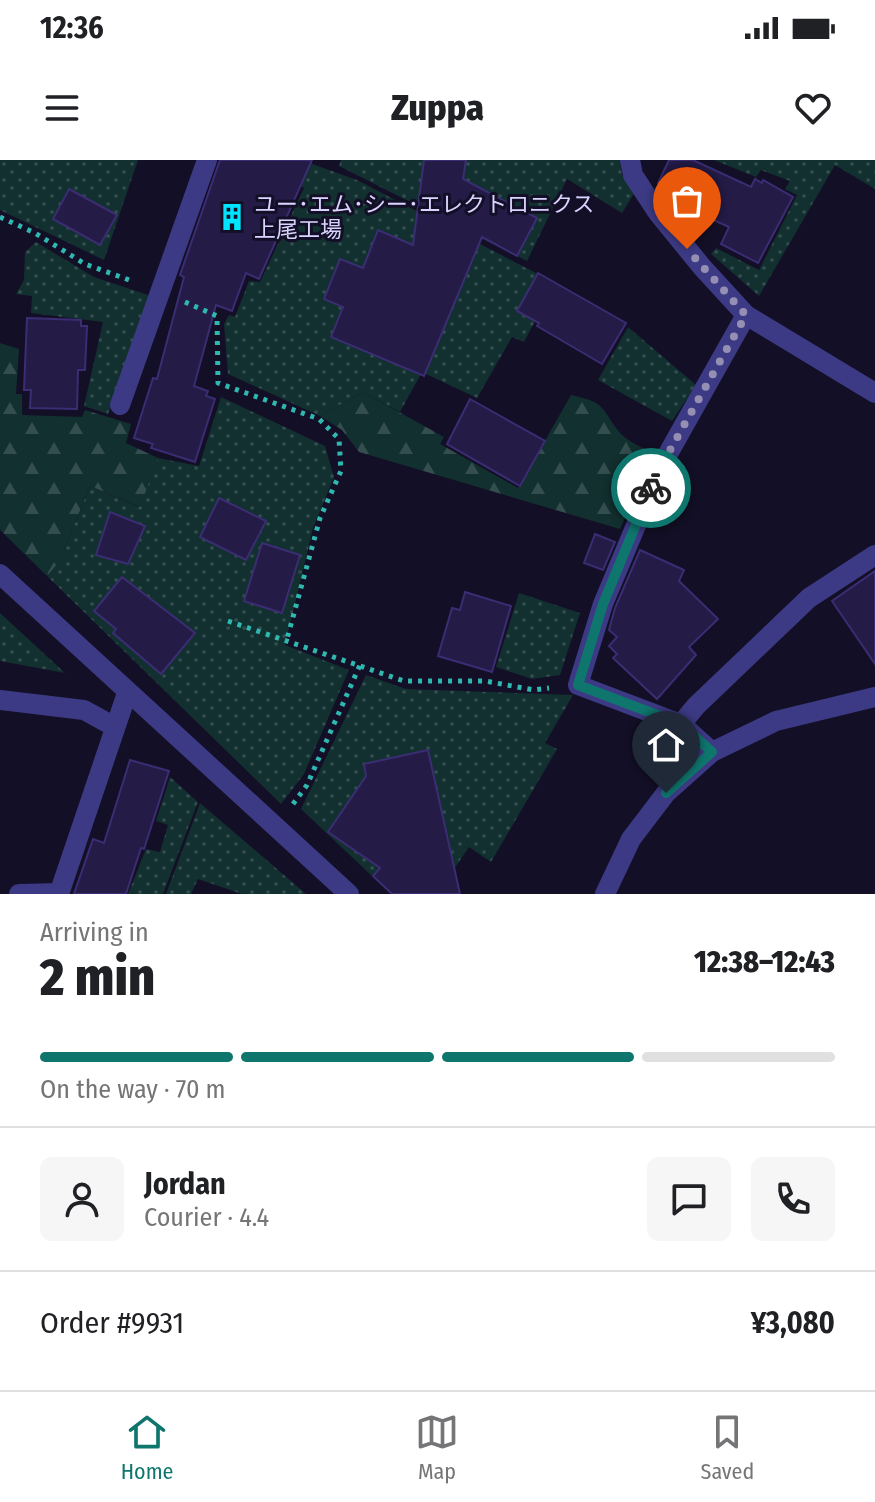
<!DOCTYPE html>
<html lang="en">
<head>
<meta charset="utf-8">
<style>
  :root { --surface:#fff; --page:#f6f6f6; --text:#202124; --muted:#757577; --line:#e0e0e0; --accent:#0f766e }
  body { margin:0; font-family:"Fira Sans Condensed","Noto Sans JP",sans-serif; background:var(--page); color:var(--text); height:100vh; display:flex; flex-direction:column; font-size:30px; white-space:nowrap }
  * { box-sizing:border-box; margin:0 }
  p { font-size:26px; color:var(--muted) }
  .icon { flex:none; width:44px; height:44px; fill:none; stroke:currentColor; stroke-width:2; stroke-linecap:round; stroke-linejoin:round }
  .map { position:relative; height:734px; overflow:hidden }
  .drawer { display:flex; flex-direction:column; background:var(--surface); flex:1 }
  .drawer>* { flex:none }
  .pin { position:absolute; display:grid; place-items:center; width:68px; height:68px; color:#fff; margin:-82px -34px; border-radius:50% 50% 50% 0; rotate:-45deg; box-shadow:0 0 8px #0007 }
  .pin .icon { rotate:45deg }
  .courier { position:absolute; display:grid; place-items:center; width:80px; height:80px; margin:-40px; border:6px solid #0f766e; border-radius:50%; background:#fff; color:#222; box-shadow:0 2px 10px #0007 }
  .summary em { font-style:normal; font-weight:800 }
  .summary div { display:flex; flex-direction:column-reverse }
  .summary { display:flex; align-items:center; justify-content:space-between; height:136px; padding:0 40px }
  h1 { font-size:52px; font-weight:800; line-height:60px }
  .bar { display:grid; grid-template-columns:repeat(4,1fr); gap:12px 8px; align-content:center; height:96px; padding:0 40px }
  .bar i { height:10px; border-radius:6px; background:var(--line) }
  .bar .selected { background:var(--accent) }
  .bar p { grid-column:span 4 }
  .line { display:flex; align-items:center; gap:20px; padding:0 40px; border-top:2px solid var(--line) }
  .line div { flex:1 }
  .round { display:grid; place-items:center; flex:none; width:84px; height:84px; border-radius:12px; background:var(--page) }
  .status { display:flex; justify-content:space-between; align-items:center; height:56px; padding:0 40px; background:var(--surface); direction:ltr }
  .status svg { height:22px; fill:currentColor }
  header { display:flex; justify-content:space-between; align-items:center; height:104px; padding:0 40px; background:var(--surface); font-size:36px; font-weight:800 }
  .menu { display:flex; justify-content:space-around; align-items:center; height:112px; border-top:2px solid var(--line); background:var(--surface); font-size:22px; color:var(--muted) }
  .menu a { display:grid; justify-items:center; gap:4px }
  .menu .selected { color:var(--accent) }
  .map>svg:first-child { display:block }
  .green { fill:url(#green-dots) }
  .forest { fill:url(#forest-firs) }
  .building { fill:#241b47; stroke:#3b2d73; stroke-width:2 }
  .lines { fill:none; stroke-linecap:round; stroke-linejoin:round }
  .path { stroke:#2fb8b0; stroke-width:5; stroke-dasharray:4 6; stroke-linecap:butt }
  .minor { stroke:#3d3a85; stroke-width:20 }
  .done { stroke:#948fb3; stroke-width:8; stroke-dasharray:0 14.4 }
  .route { stroke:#0f766e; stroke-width:10 }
  .labels { text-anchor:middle; stroke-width:6; stroke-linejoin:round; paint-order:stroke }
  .poi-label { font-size:22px; fill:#d9d4ff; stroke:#130f26; text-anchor:start }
</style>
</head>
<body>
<div class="status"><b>12:36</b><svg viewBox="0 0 49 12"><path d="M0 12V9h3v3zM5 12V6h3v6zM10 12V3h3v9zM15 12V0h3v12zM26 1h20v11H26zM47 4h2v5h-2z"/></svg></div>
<header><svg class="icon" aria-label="menu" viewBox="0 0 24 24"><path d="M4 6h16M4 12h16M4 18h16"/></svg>Zuppa<svg class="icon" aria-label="heart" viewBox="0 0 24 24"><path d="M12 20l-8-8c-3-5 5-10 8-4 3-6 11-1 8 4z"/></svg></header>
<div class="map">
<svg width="875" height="734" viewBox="0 0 875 734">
  <defs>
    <pattern id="green-dots" width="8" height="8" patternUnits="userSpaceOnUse" patternTransform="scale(2)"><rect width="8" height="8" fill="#12302f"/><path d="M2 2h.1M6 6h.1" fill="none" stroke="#344d4e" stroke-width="1.8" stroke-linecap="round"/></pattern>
    <pattern id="forest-firs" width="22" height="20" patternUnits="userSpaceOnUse" patternTransform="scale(2)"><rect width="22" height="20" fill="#12302f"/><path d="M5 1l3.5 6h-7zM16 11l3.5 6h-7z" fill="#344d4e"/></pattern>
  </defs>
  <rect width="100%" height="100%" fill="#130f26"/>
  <g class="green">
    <polygon points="0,0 138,0 104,100 0,50"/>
    <polygon points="301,0 357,20 555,123 524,182 512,177 477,238 422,212 400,252 363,232 320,256 228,214 224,164 229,155 235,157 249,121 260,122 304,28 293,21"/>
    <polygon points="341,0 620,0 622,15 635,32 622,53 567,19 527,101 339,6"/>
    <polygon points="714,0 875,0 875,29 835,5 759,136 711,94 716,88 759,110 797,35 785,29 790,21 761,10 756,17"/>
    <polygon points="36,82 94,117 154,137 108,254 84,246 103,162 31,153 32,136 16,134 24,120 25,92"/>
    <polygon points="628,167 696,225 672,261 598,220"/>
    <polygon points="221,237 325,286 334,317 313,368 285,485 349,510 304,614 281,644 47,416 59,402 90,326 139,347 158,298 199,306"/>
    <polygon points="519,433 580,453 560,515 532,519 496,507"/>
    <polygon points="0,453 65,513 0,501"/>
    <polygon points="366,515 406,529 573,535 545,583 557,589 491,702 469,687 437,734 391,734 301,649"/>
    <polygon points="170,617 198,642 163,734 128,734 146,689 160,692 168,665 156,661"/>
    <polygon points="200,643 306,734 242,734 198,719 191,734 166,734"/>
  </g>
  <g class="forest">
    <polygon points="0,183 19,189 16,234 22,234 22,255 82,257 85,250 131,264 126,283 158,298 140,347 90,326 59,402 47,416 0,370"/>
    <path d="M 363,232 L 444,277 L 440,284 L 518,328 L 571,235 C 608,243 600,248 620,273 C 628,282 644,288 654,294 L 620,369 L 359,292 L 342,270 L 320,256 Z"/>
  </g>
  <g class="building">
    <polygon points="220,0 312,0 259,119 246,113 232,151 216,145 194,226 208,231 206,236 215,239 195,302 151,288 153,284 134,278 153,218 157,219 184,117 180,115"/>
    <polygon points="424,0 466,0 463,19 537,58 517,96 482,77 424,216 331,177 343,147 324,139 340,99 363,108 378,70 413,85"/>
    <polygon points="669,0 693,0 751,27 755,19 762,23 763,20 793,37 758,103 721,84 729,67 668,39 672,30 658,23"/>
    <polygon points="69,29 117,55 100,85 53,59"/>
    <polygon points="538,113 626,163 602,204 537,166 539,163 517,151"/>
    <polygon points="27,158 81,160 81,166 87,166 85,210 78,210 77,249 30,248 31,230 24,230"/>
    <polygon points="470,239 545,281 520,326 447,284"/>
    <polygon points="219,338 266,361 246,400 200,377"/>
    <polygon points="110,352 145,366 128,404 96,395"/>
    <polygon points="595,374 615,382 603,410 584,403"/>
    <polygon points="262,383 300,395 282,453 244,441"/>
    <polygon points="640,390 684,410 679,421 718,459 689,487 696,495 657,539 613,498 617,494 609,486 617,477 609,470 615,448"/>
    <polygon points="875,411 875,504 832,441"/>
    <polygon points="122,417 195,473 161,514 113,473 116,469 94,451"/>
    <polygon points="465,432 511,446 492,512 438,496 452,448 460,450"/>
    <polygon points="428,590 460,734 392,734 373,716 380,708 328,672 366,616 364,604"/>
    <polygon points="130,600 169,611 144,689 141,688 126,734 74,734 93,679 104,683"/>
  </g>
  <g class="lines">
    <g class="path">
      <polyline points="0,57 35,73 85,104 132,121"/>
      <polyline points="185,142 217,156 218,223 319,259 339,279 341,311 320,358 287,479"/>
      <polyline points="228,461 404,521 485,521 534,530 549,528"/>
      <polyline points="293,644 307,625 360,505"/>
    </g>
    <g class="minor">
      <polyline points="630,0 633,15 658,53 702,107 746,155 875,233"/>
      <polyline points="120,245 207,0"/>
      <polyline points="0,414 349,734"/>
      <polyline points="0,540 84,550 115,567"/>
      <polyline points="681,564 696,546 809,438 875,395"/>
      <polyline points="712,592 681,564 578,525 603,444 660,308 746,155"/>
      <polyline points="19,734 60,733"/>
      <polyline points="59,734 127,533"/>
      <polyline points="605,734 631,679 666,633 712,592 776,561 875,537"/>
    </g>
  </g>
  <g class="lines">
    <polyline class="done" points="651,328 660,308 746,155 687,89"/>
    <polyline class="route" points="651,328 603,444 578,525 681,564 712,592 666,633"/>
  </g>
  <defs>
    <g id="building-bare" transform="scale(2.16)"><path d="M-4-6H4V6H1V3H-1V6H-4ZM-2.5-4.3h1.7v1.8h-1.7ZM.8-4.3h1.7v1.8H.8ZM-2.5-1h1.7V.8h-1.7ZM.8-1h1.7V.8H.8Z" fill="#00e5ff" stroke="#130f26" stroke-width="2.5" paint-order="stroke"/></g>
  </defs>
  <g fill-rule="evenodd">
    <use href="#building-bare" x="232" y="57"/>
  </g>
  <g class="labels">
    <g class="poi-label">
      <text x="254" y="52">ユー･エム･シー･エレクトロニクス<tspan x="254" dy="25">上尾工場</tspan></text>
    </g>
  </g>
</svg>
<div class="pin" style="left:687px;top:89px;background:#ea580c"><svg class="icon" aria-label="bag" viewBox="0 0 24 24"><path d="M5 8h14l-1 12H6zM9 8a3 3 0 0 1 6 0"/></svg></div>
<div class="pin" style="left:666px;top:633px;background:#1f2937"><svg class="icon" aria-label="home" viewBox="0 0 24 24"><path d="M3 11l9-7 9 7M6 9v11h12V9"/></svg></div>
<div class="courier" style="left:651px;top:328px"><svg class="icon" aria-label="bike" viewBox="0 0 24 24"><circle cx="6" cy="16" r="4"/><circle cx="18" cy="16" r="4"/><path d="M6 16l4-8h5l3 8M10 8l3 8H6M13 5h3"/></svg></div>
</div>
<section class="drawer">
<div class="summary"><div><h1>2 min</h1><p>Arriving in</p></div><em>12:38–12:43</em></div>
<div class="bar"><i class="selected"></i><i class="selected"></i><i class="selected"></i><i></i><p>On the way · 70 m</p></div>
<div class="line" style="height:144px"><a class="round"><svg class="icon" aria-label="person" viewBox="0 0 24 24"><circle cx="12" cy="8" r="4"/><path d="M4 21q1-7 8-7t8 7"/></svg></a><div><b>Jordan</b><p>Courier · 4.4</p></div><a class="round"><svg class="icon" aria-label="chat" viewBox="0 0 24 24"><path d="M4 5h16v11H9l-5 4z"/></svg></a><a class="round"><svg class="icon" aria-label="phone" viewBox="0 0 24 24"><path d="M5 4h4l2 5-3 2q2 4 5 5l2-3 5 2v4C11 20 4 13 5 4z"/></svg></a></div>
<div class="line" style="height:104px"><div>Order #9931</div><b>¥3,080</b></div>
</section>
<nav class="menu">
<a class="selected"><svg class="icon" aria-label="home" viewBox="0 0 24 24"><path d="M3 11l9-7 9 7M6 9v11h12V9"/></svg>Home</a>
<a><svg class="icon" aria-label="map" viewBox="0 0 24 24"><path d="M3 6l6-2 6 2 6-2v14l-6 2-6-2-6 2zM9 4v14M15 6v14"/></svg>Map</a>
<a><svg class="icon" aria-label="saved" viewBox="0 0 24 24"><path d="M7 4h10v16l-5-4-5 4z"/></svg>Saved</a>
</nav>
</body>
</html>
